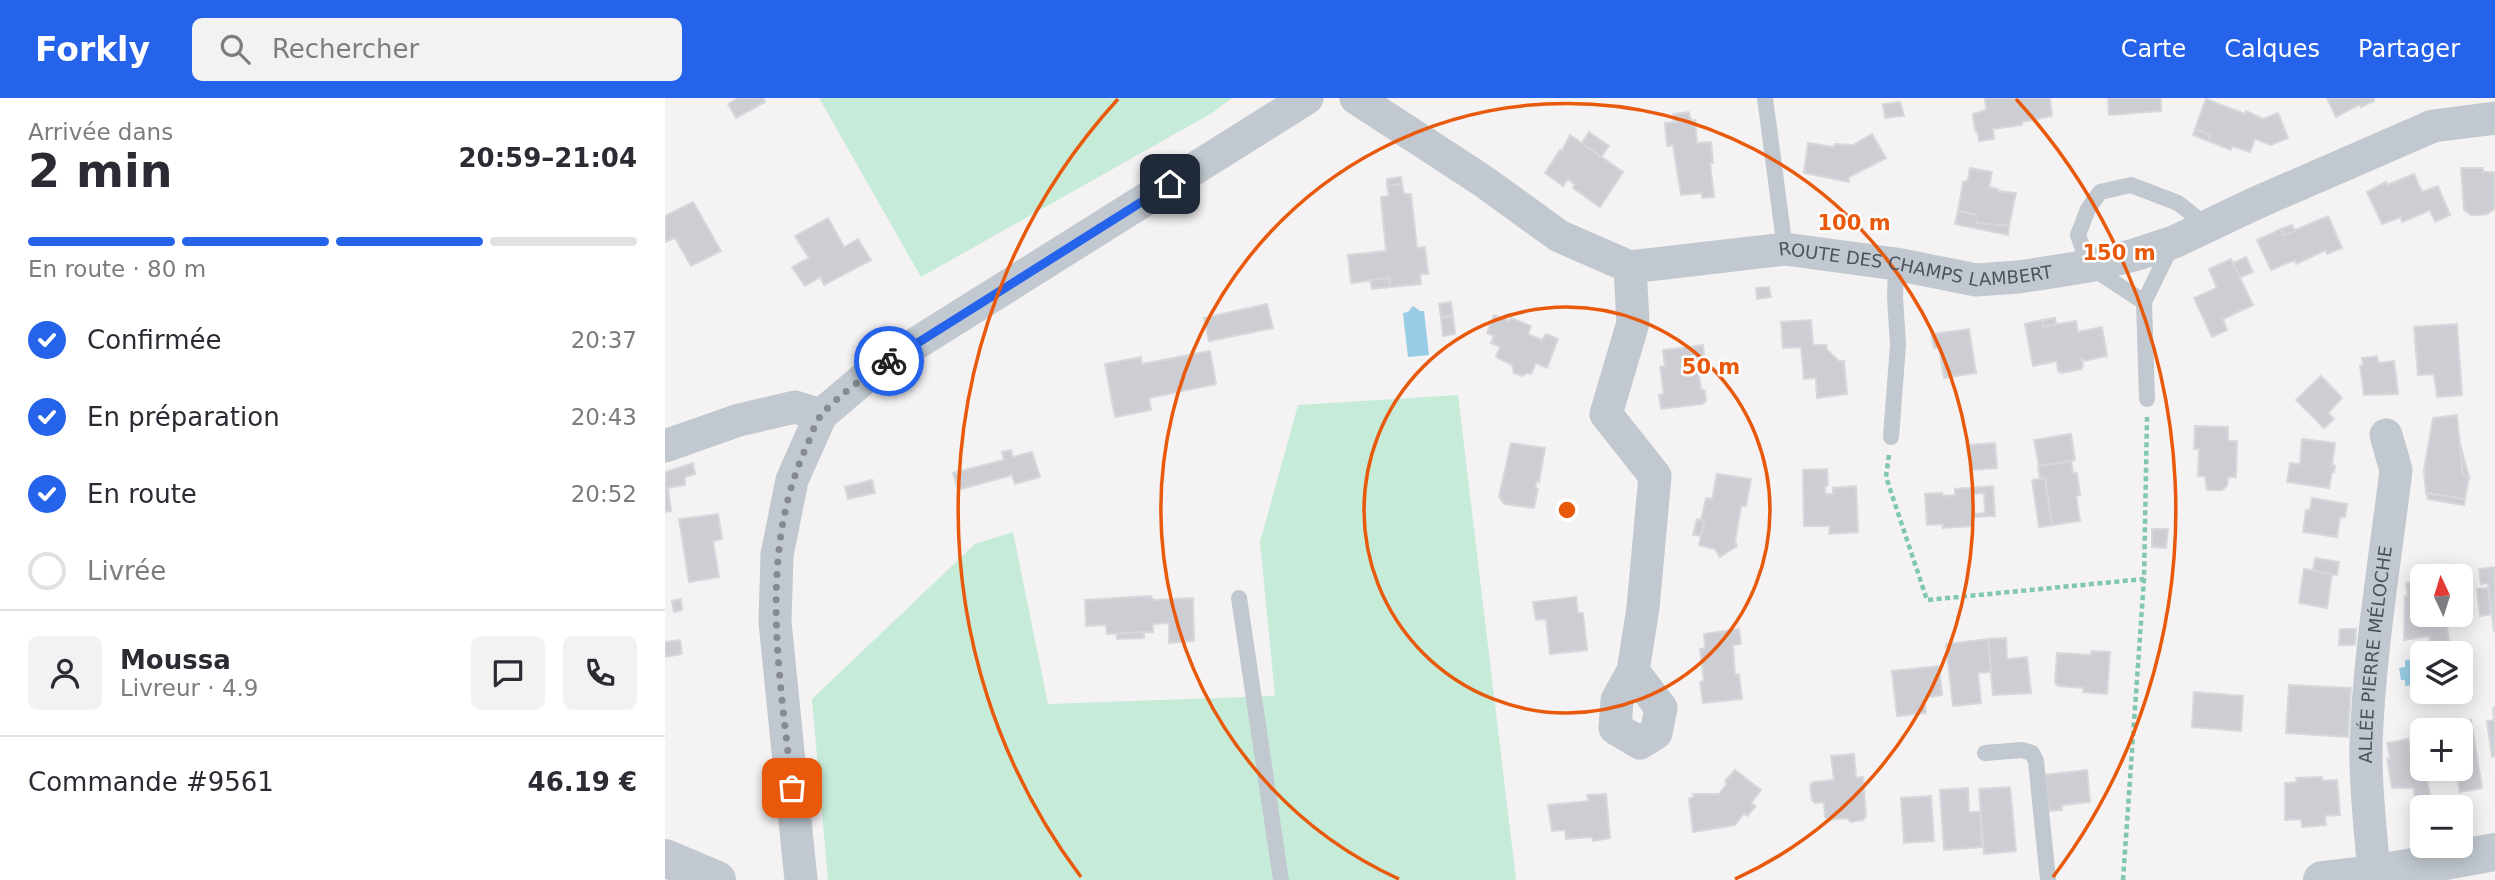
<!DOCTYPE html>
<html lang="fr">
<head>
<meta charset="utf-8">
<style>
  :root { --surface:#fff; --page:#f2f2f3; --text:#2b2b33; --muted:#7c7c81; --line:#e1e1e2; --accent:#2563eb }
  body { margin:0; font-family:"DejaVu Sans",sans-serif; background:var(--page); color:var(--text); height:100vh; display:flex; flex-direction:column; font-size:26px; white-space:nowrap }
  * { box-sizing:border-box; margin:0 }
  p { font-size:23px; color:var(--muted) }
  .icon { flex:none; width:38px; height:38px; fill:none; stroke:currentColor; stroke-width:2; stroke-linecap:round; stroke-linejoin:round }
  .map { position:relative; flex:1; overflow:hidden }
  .panel { display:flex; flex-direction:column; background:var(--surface); width:665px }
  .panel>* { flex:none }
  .needle { width:46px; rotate:356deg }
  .buttons { position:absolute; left:1745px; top:466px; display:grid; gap:14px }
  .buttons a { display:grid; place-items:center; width:63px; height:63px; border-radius:10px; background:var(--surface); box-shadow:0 4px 18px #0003; font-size:35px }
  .pin { position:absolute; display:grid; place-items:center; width:60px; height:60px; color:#fff; margin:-30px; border-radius:14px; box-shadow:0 4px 10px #0006 }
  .courier { position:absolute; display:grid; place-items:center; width:70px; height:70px; margin:-35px; border:5px solid #2563eb; border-radius:50%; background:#fff; color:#222; box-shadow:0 2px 9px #0007 }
  .headline em { font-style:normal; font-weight:600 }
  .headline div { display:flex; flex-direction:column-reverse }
  .headline { display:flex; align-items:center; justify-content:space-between; height:119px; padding:0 28px }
  h1 { font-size:46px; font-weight:600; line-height:52px }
  .bar { display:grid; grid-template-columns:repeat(4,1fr); gap:10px 7px; align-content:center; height:84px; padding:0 28px }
  .bar i { height:9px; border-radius:5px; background:var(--line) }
  .bar .selected { background:var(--accent) }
  .bar p { grid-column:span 4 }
  .line { display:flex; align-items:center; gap:18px; padding:0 28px; border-top:2px solid var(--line) }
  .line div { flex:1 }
  .round { display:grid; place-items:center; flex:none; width:74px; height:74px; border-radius:10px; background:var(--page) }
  ol { padding:0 28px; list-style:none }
  li { display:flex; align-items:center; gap:21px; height:77px }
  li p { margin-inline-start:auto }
  li .icon { padding:7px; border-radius:50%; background:var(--accent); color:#fff; stroke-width:4 }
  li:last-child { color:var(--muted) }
  li i { width:38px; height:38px; border:4px solid var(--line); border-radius:50% }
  header { display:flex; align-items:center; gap:42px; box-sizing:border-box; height:98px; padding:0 35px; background:var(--accent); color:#fff }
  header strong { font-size:33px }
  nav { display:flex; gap:38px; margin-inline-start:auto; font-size:24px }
  .search { width:490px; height:63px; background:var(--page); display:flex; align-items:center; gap:18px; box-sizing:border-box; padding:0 24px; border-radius:10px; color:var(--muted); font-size:26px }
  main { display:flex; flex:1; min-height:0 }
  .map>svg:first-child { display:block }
  .green { fill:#c6ecd9 }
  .water { fill:#97cce5 }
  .building { fill:#ccced4; stroke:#d7d8dc; stroke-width:2; fill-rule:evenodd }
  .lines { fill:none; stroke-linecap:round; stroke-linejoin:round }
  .path { stroke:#80c8ad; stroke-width:4.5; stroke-dasharray:5 3.5; stroke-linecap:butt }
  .service { stroke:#c1c8cf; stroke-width:16 }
  .minor { stroke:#c1c8cf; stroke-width:33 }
  .tertiary { stroke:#c1c8cf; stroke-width:38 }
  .done { stroke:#868b92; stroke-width:7; stroke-dasharray:0 12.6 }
  .route { stroke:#2563eb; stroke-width:9 }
  .ring { fill:none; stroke:#e8590c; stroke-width:3.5 }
  .labels { text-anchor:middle; stroke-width:5; stroke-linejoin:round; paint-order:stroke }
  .street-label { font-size:18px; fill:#4b535e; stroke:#fff }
  .centre { fill:#e8590c; stroke:#fff; stroke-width:3.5 }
  .ring-label { font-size:21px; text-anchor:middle; font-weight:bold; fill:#e8590c; stroke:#fff; stroke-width:5; stroke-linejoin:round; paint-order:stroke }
</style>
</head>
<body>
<header>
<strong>Forkly</strong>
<div class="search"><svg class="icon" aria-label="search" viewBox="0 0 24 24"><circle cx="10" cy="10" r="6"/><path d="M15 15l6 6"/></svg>Rechercher</div>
<nav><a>Carte</a><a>Calques</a><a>Partager</a></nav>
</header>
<main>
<section class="panel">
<div class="headline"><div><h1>2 min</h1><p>Arrivée dans</p></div><em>20:59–21:04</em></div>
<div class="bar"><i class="selected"></i><i class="selected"></i><i class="selected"></i><i></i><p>En route · 80 m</p></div>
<ol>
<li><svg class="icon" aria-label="check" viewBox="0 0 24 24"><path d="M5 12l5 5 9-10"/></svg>Confirmée<p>20:37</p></li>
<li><svg class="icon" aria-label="check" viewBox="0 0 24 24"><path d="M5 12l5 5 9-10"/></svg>En préparation<p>20:43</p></li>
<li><svg class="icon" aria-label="check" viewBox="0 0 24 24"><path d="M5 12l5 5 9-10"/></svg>En route<p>20:52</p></li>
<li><i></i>Livrée</li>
</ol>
<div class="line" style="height:126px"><a class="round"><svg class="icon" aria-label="person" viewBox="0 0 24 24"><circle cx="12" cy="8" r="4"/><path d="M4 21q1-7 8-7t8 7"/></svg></a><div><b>Moussa</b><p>Livreur · 4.9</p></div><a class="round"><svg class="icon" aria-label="chat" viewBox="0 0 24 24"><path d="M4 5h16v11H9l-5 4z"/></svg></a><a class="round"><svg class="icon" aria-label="phone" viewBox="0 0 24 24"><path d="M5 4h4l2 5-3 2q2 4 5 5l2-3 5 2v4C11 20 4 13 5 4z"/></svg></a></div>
<div class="line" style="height:91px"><div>Commande #9561</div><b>46.19 €</b></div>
</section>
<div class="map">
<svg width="1830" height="782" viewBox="0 0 1830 782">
  <rect width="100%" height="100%" fill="#f4f2f2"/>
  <g class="green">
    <polygon points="154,0 567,0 547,15 256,179"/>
    <polygon points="793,297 851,782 163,782 147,601 310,446 348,434 383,606 610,598 595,444 633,307"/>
  </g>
  <g class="water">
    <polygon points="748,208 755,213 759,213 764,257 743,259 738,215 743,214"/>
    <polygon points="1757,561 1757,586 1740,588 1740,582 1736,582 1734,570 1740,569 1740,562"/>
  </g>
  <g class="building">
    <polygon points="73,0 98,0 100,4 71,20 63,6"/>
    <polygon points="1320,0 1385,0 1387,18 1357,24 1357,27 1328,31 1329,41 1314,43 1313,35 1310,32 1308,16 1321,12"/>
    <polygon points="1443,0 1496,0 1496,13 1444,17"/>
    <polygon points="1662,0 1709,0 1709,3 1696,9 1695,6 1671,19"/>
    <polygon points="1541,1 1580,16 1581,13 1598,21 1613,15 1623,40 1606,47 1590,41 1585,54 1567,48 1566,52 1543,43 1545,37 1530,31"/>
    <polygon points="1235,4 1239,18 1220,20 1218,6"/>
    <polygon points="1024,14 1026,22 1009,24 1008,16"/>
    <polygon points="1030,22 1032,45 1046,44 1048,65 1045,65 1049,99 1037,100 1037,95 1016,97 1008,47 1002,48 1000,25"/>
    <polygon points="1530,31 1545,37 1543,43 1528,37"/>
    <polygon points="924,34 944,48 936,59 917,45"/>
    <polygon points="1207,36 1221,60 1184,79 1184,84 1139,75 1143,45 1168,49 1170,46 1188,47"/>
    <polygon points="905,37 958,74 935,109 908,90 910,87 903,81 898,88 880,75 895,52 897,53"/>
    <polygon points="1305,70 1327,74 1324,89 1333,91 1333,93 1351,95 1344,128 1312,125 1311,117 1293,113 1298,84 1303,82"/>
    <polygon points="1796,70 1818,70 1818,74 1830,74 1830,111 1822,116 1812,117 1806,117 1799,112"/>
    <polygon points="1749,76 1757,94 1773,88 1785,117 1770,124 1765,112 1737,124 1736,119 1717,126 1702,94 1721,84 1722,87"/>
    <polygon points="736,79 737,86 722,88 722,81"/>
    <polygon points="737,86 739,96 746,96 752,150 760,149 763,176 755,176 756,186 725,189 724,180 686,185 683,157 721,153 716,99 724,98 722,88"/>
    <polygon points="28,104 56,153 26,168 10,140 0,144 0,118"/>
    <polygon points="1293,113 1311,117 1312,125 1344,128 1343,137 1290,126"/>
    <polygon points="1663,118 1677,150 1662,156 1661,152 1631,166 1630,162 1606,172 1592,142 1616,131 1619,137"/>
    <polygon points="163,120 179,149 193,141 206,162 159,187 155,179 140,188 127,169 144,160 130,138"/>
    <polygon points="1627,127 1630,133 1619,137 1616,131"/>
    <polygon points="1581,159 1588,174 1574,180 1568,165"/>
    <polygon points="1566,161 1588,207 1558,221 1562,232 1547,239 1529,200 1552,190 1544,171"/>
    <polygon points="724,180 725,189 707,191 705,182"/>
    <polygon points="1104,189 1106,199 1092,201 1091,190"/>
    <polygon points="786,204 788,218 776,219 774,206"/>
    <polygon points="602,206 608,230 544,243 539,220"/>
    <polygon points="829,217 844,223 846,220 866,228 863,236 877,242 881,236 893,241 882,270 871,265 866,276 862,275 857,278 849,275 847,267 831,259 835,249 826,245 829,238 822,235"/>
    <polygon points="788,218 790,236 778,238 776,219"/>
    <polygon points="1390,220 1391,226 1378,229 1377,222"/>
    <polygon points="1146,222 1148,247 1161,247 1162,252 1174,263 1179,263 1182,296 1152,300 1151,280 1139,281 1136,249 1118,250 1116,224"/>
    <polygon points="1377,222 1378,229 1411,223 1413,234 1437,229 1442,258 1418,263 1416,259 1418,268 1416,271 1397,275 1393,273 1392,263 1368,268 1360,226"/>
    <polygon points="1792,226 1797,297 1772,299 1769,276 1753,277 1749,229"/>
    <polygon points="1304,231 1311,275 1279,280 1274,250 1269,250 1266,236"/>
    <polygon points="1038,247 1041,275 1034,277 1036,291 1040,293 1041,303 1037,306 996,311 994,297 999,296 995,269 1000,268 998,252"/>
    <polygon points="545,253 551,286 484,300 486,312 450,319 440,266 476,259 477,266"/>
    <polygon points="1712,258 1713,265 1729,263 1733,296 1699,297 1695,267 1698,267 1697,260"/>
    <polygon points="1656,278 1677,300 1663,315 1669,321 1659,330 1631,302"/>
    <polygon points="1792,317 1798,378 1804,379 1800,401 1761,395 1759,372 1768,320"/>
    <polygon points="1530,328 1563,329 1563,343 1572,343 1571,379 1563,379 1562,388 1557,392 1542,392 1540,378 1533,378 1534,351 1529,351"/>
    <polygon points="1406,336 1410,362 1374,368 1369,342"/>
    <polygon points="1637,341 1670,345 1667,367 1670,368 1669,374 1667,374 1664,390 1622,384 1625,365 1635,366"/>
    <polygon points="846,345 880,350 874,384 872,383 870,390 873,391 869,410 839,406 834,398"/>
    <polygon points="1330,345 1332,370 1305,372 1304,347"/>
    <polygon points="1795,346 1804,379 1798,378"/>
    <polygon points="346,352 348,359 367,354 375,379 350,386 347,377 293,392 288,375 339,362 337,354"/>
    <polygon points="1406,363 1408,375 1412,375 1415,397 1411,398 1415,423 1387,427 1380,380 1375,381 1373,368"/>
    <polygon points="28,365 30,376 20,379 20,387 3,390 6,413 0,414 0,374"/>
    <polygon points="1162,371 1163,387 1160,389 1160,396 1168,396 1168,390 1191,388 1193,434 1164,436 1165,428 1139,428 1138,372"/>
    <polygon points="1052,376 1086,381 1081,408 1076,408 1070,444 1072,448 1055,459 1050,451 1034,447 1039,423 1036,422 1041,400 1047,401"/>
    <polygon points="1380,380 1387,427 1374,429 1367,382"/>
    <polygon points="207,382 210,395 183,401 180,389"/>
    <path d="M 1328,388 L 1330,418 L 1308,419 L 1308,428 L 1278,430 L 1278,426 L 1262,427 L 1260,396 L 1277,395 L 1278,398 L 1290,397 L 1290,391 ZM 1319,395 L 1320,415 L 1308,416 L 1307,396 Z"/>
    <polygon points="1761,395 1800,401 1799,407 1763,401"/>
    <polygon points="1647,400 1682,406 1680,419 1675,419 1672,439 1638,434 1641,412 1645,412"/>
    <polygon points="53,416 57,441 48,443 54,479 24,484 14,421"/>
    <polygon points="1032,421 1039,423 1036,438 1028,437"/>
    <polygon points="1487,431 1503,431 1501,450 1487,449"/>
    <polygon points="1650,460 1674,464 1672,477 1648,473"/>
    <polygon points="1830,469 1830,533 1829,533 1823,485 1816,486 1814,471"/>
    <polygon points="1639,471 1667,476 1662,510 1634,505"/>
    <polygon points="1757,482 1757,516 1776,516 1777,521 1781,521 1784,543 1765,546 1764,538 1739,542 1740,498 1743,498 1741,485"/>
    <polygon points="1823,490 1827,516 1815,518 1812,491"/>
    <polygon points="486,498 488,502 528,500 529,543 504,545 504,525 488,526 488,534 442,536 441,527 421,528 420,502"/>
    <polygon points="911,499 913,515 918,515 922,552 885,556 881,521 871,522 868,504"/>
    <polygon points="16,501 17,512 9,514 7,503"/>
    <polygon points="1074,531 1076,546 1068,547 1070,577 1074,576 1077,601 1038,605 1035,584 1039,583 1035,551 1040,550 1039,536"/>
    <polygon points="1675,531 1691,531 1690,547 1674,547"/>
    <polygon points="479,534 479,540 452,541 452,536"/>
    <polygon points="1341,540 1342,561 1362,559 1366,595 1328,597 1323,541"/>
    <polygon points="1323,541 1326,574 1313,575 1316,605 1288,608 1281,546"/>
    <polygon points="15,542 17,556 0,559 0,544"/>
    <polygon points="1426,553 1445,554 1442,596 1418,594 1419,590 1394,588 1390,585 1392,555 1426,557"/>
    <polygon points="1274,568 1277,597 1259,600 1261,615 1232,618 1227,573"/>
    <polygon points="1624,587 1686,590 1683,639 1621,635"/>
    <polygon points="1529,594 1578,598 1576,633 1527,629"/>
    <polygon points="1830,609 1830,658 1827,659 1822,623 1829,622 1828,610"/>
    <polygon points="1806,622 1817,690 1795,694 1791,674 1786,675 1781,670 1796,670 1796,632 1788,632 1787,625"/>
    <polygon points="1743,641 1746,657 1757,655 1757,670 1760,670 1765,698 1750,701 1749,690 1727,690 1722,661 1725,661 1722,645"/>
    <polygon points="1189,656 1191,680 1198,679 1201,718 1198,722 1186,724 1182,720 1164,722 1160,719 1159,704 1150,705 1147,702 1145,688 1148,684 1169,682 1166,658"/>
    <polygon points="1070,672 1096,692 1086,705 1091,708 1082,718 1079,715 1070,727 1028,734 1024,701 1029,699 1028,696 1054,696 1062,686 1060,683"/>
    <polygon points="1422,672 1425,704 1397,707 1397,712 1384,713 1380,677"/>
    <polygon points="1657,679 1657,683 1672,682 1675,717 1660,718 1661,727 1637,729 1636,721 1620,722 1620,685 1632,684 1631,680"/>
    <polygon points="1345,689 1351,753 1319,756 1314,691"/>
    <polygon points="1303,690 1304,714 1315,714 1317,749 1279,752 1275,692"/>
    <polygon points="941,696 945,740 928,743 927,739 901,741 900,732 887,733 883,707 924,703 922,697"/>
    <polygon points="1266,698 1269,743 1239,745 1236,700"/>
  </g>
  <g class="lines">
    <g class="path">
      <polyline points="1224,357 1221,379 1262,502 1479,481"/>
      <polyline points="1458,782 1479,481 1482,319"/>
    </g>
    <g class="service">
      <polyline points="1100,0 1120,151"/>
      <polyline points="1508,145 1479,204 1424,168 1413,137 1423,111 1435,94 1466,87 1513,105 1542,128"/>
      <polyline points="1479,204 1482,301"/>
      <polyline points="1226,339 1233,247 1230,199 1231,166"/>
      <polyline points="574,500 616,782"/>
      <polyline points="1320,655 1357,652 1367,655 1371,663 1383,782"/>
    </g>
    <g class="minor">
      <path id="s1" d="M 691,0 L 818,83 L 894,138 L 965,169 L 1120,151 L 1231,166 L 1311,182 L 1354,179 L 1424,168 L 1469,157 L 1509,144 L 1591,105 L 1768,28 L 1830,20"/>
      <polyline points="965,169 968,225 941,316 990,378 978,510 968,573 952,602 950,630 975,645 991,635 996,610 968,573"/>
      <polyline points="0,348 74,322 130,309 156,317"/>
      <path id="s2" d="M 1709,776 C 1706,734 1700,691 1701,648 C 1704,556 1720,463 1731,372 L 1721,337"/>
      <polyline points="136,782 110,524 112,457 127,382 156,317 209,272 642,0"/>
    </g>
    <g class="tertiary">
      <polyline points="0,760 52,782"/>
      <polyline points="1657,782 1709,776 1830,754"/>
    </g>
  </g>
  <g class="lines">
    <path class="done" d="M 127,690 C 115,578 93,461 139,354 C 145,343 149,325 157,316 C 173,298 204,275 224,263"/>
    <polyline class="route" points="224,263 505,86"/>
  </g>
  <g class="ring">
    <circle cx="902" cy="412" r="203"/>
    <path d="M734 781A406 406 0 1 1 1070 781"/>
    <path d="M416 779A609 609 0 0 1 453 1M1351 1A609 609 0 0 1 1388 779"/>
  </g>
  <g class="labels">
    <g class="street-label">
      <text dy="6" stroke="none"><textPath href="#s1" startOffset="611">ROUTE DES CHAMPS LAMBERT</textPath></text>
      <text dy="6" stroke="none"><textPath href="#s2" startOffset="220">ALLÉE PIERRE MÉLOCHE</textPath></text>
    </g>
  </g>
  <circle cx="902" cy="412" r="10" class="centre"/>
  <g class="ring-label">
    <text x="1189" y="132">100 m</text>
    <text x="1454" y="162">150 m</text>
    <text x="1046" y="276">50 m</text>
  </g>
</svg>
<div class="buttons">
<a><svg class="needle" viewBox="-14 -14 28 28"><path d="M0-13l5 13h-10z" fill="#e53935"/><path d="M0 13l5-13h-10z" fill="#7c7c81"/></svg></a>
<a><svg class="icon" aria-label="layers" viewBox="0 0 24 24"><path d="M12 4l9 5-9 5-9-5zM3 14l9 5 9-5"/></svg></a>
<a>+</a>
<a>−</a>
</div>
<div class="pin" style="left:127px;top:690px;background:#ea580c"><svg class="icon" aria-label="bag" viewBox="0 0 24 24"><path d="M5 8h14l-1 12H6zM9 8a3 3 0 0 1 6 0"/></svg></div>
<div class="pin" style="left:505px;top:86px;background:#1f2937"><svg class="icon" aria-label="home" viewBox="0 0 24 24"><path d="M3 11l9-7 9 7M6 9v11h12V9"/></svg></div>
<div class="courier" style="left:224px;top:263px"><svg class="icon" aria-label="bike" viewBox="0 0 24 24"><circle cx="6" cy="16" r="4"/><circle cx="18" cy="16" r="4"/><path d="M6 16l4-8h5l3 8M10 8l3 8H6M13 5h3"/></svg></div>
</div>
</main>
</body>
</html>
